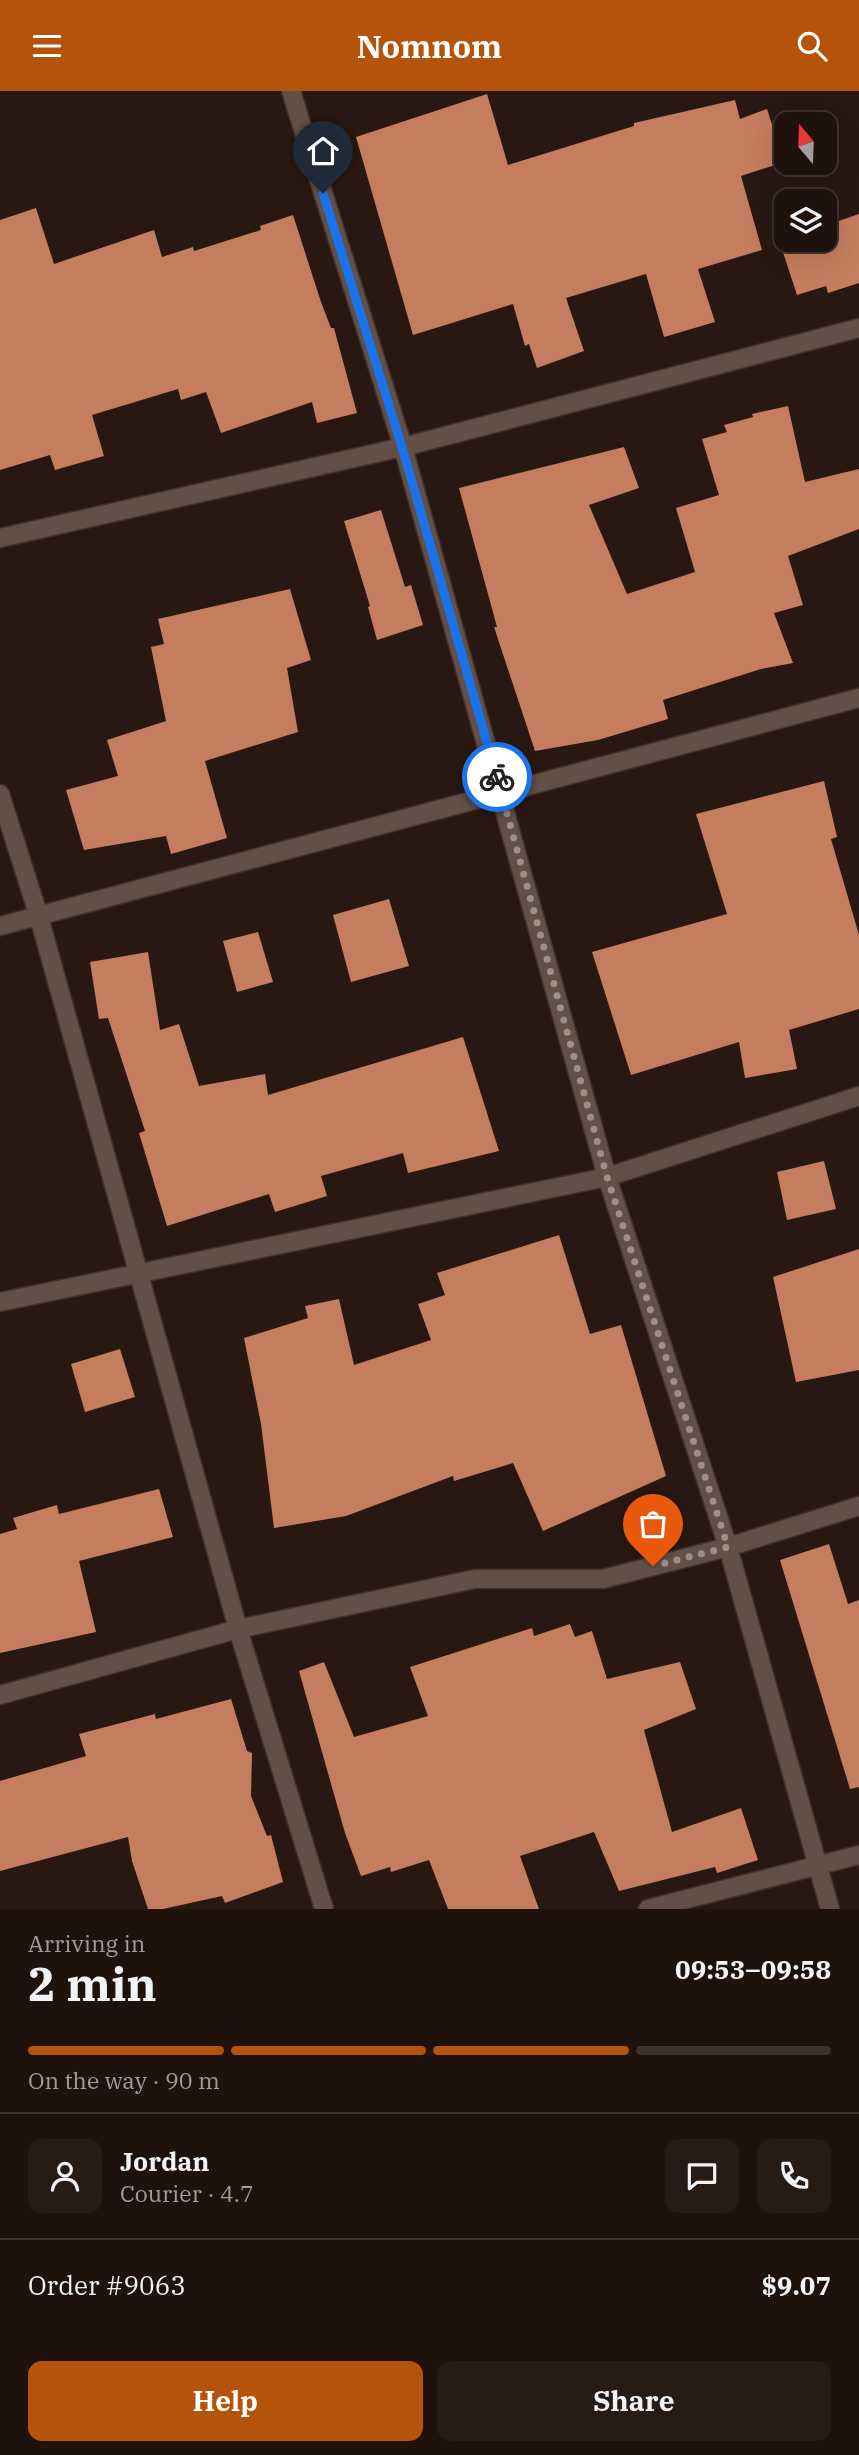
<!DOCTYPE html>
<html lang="en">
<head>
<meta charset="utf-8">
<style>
  :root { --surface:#1f120d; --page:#271b16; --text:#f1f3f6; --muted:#a19e9d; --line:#3c322e; --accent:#b45309 }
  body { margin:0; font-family:"IBM Plex Serif",serif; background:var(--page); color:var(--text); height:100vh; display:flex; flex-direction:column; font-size:26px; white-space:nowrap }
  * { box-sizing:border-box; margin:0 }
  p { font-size:23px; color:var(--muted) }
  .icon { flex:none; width:38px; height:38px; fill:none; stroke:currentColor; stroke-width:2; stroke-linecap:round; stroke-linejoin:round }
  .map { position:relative; height:1818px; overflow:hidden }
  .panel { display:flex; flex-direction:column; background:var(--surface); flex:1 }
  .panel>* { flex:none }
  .needle { width:46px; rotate:341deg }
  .fabs { position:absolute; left:774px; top:21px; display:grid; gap:14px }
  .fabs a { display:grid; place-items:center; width:63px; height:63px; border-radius:14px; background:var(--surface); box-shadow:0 7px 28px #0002,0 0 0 2px var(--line); font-size:35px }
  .pin { position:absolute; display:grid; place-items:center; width:60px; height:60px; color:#fff; margin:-72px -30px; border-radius:50% 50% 50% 0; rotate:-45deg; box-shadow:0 0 7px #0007 }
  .pin .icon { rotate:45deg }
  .courier { position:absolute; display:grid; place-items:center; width:70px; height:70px; margin:-35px; border:5px solid #1a73e8; border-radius:50%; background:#fff; color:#222; box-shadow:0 2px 9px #0007 }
  .headline em { font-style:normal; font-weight:700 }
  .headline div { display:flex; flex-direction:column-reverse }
  .headline { display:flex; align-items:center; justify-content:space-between; height:119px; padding:0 28px }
  h1 { font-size:46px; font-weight:700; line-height:52px }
  .bar { display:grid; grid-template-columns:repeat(4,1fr); gap:10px 7px; align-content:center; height:84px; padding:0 28px }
  .bar i { height:9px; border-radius:5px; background:var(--line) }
  .bar .current { background:var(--accent) }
  .bar p { grid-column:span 4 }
  .line { display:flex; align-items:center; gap:18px; padding:0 28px; border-top:2px solid var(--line) }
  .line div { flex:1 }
  .round { display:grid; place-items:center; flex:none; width:74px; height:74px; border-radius:14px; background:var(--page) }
  .primary-button { display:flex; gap:14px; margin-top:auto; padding:14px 28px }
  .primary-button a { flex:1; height:80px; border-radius:14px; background:var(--accent); color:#fff; font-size:28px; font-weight:700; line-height:80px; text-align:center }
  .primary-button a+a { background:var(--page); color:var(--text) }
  header { display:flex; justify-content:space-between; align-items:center; height:91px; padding:0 28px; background:var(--accent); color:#fff; font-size:32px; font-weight:700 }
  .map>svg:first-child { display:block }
  .building { fill:#c47d5e }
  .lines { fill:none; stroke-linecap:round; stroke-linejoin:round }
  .street-casing { stroke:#3e312d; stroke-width:21 }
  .street { stroke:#634f46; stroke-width:18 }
  .done { stroke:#9d9089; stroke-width:7; stroke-dasharray:0 12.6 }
  .route { stroke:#1a73e8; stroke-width:9 }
</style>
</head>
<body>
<header><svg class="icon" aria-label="menu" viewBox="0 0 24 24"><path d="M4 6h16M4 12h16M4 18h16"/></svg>Nomnom<svg class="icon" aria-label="search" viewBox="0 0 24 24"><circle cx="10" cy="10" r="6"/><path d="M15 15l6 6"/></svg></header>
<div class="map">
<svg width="859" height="1818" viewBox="0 0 859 1818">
  <rect width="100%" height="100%" fill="#291811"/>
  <g class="building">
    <polygon points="487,3 508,74 634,35 634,32 735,9 740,28 767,18 784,71 741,85 762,159 698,178 715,231 664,246 646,183 566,207 584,260 537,277 529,253 525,255 513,213 413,244 356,46"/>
    <polygon points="36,117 54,173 154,139 162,166 193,156 194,160 261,139 260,135 293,124 321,211 331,237 334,237 357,322 317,332 312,311 221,342 206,301 181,309 178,298 92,324 104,365 55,379 50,364 0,379 0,129"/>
    <polygon points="859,123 859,192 828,202 826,195 797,204 779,149 824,149 824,135"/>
    <polygon points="788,315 805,391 859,378 859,438 788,465 803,514 774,522 793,572 761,578 663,609 668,628 598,649 535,660 494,536 497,536 459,397 624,356 639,397 589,414 627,503 695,481 676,417 719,404 702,348 727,341 724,334 753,326 752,323"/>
    <polygon points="381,419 405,496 411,494 423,534 377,549 368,516 370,515 344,430"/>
    <polygon points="290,498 311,569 287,577 298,641 205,670 227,747 171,763 166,745 84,759 66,699 118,685 107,649 166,630 151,556 164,553 158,528"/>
    <polygon points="824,690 837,746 831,748 859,844 859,918 789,939 797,978 745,987 739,951 631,984 592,861 727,823 696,723"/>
    <polygon points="389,808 409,875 351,891 333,824"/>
    <polygon points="258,841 273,891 237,901 223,850"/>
    <polygon points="148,861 160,939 179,933 199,995 265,983 268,1004 463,946 499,1060 408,1082 403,1062 321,1085 327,1105 275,1121 269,1103 167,1135 139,1042 145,1040 108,927 99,928 90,871"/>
    <polygon points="824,1070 836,1118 787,1129 777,1081"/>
    <polygon points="559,1144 590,1243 621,1234 666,1385 543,1440 513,1372 454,1390 453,1385 346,1425 274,1437 261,1333 244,1247 308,1227 305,1215 339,1208 354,1274 431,1249 418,1213 445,1204 437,1182"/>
    <polygon points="859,1158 859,1279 796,1291 773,1186"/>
    <polygon points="120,1258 135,1306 85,1321 71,1273"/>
    <polygon points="159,1398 173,1446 79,1470 96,1541 0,1562 0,1443 17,1438 13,1427 57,1414 59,1423"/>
    <polygon points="829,1453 848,1513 859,1509 859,1696 850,1698 780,1469"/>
    <polygon points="570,1533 575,1546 592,1540 607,1588 680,1571 696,1618 644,1639 672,1741 741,1717 758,1769 717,1782 715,1776 619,1800 594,1741 520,1765 539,1818 448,1818 429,1769 391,1781 390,1776 361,1785 345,1742 299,1580 324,1571 354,1646 428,1625 410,1576 532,1537 534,1545"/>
    <polygon points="231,1608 247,1660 252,1662 251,1705 267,1745 271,1744 283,1791 225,1812 222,1805 163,1818 148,1818 132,1770 128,1746 0,1780 0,1690 86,1665 79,1643 155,1623 156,1628"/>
  </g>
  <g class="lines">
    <g class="street-casing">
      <g id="street">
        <polyline points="291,0 403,356 607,1086 728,1456 830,1818"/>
        <polyline points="0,447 403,356 859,237"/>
        <polyline points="0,703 39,826 238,1538 324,1818"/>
        <polyline points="0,835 859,607"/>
        <polyline points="0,1211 607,1086 859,1005"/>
        <polyline points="0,1604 238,1538 475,1488 603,1488 728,1456 859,1415"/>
        <polyline points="648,1818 859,1764"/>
      </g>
    </g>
    <use href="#street" class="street"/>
  </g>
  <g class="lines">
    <polyline class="done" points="497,686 607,1086 728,1456 653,1475"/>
    <polyline class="route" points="323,102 402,356 497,686"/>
  </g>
</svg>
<div class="fabs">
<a><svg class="needle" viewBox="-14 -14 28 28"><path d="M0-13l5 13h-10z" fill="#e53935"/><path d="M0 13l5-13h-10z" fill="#a19e9d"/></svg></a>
<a><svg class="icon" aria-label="layers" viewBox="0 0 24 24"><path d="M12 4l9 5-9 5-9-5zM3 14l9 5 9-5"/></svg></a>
</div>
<div class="pin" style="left:653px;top:1475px;background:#ea580c"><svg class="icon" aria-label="bag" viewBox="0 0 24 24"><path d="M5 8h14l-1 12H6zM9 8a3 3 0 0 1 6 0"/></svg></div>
<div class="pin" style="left:323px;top:102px;background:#1f2937"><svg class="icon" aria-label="home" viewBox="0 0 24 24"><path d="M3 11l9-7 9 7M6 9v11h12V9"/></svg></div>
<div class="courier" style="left:497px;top:686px"><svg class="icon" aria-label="bike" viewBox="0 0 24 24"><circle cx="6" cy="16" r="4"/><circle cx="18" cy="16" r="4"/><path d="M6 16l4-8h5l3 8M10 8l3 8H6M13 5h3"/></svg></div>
</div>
<section class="panel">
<div class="headline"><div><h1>2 min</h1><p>Arriving in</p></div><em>09:53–09:58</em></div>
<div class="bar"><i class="current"></i><i class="current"></i><i class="current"></i><i></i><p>On the way · 90 m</p></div>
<div class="line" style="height:126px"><a class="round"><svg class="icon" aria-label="person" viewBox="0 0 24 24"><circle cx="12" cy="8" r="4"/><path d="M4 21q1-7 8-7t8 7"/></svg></a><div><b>Jordan</b><p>Courier · 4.7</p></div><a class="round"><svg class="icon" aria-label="chat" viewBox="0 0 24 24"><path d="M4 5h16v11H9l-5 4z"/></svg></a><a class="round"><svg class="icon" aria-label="phone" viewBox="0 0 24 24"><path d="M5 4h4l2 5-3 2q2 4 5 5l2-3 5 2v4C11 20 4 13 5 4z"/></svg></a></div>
<div class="line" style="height:91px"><div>Order #9063</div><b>$9.07</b></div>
<div class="primary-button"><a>Help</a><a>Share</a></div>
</section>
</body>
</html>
